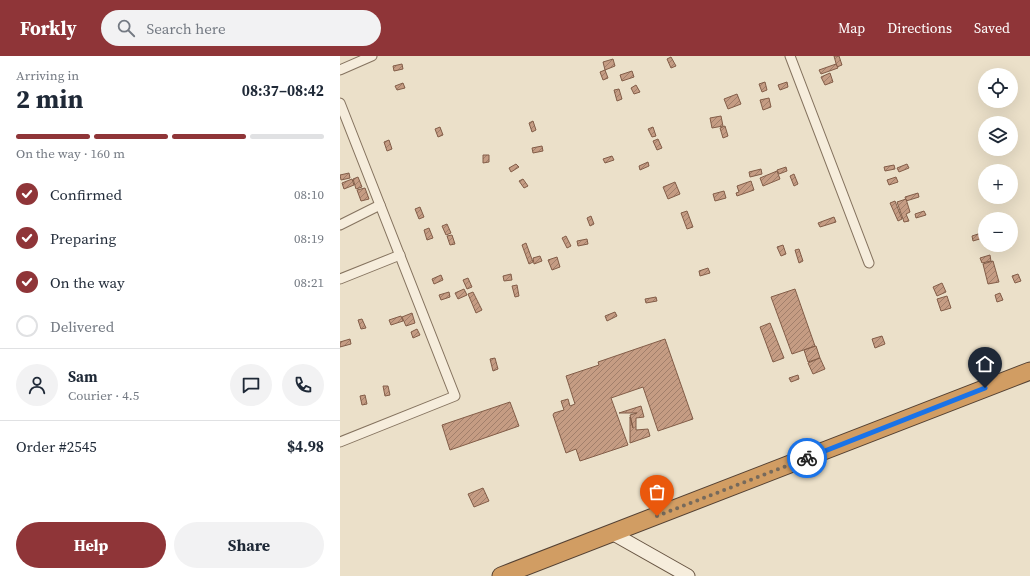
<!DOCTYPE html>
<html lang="en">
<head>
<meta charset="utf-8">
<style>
  :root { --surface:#fff; --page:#f2f2f3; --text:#1f2937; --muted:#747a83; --line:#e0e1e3; --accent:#8f3538 }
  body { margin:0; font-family:"Source Serif 4",serif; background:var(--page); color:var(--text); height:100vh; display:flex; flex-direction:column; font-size:15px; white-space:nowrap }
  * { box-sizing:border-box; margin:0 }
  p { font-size:13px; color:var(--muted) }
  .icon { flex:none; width:22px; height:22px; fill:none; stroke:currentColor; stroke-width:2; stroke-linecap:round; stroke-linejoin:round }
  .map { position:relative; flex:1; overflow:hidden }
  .details { display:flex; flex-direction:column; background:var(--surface); width:340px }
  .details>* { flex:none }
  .tools { position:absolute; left:638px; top:12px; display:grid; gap:8px }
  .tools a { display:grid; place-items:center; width:40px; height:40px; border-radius:50%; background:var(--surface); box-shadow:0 4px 16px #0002; font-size:20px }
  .pin { position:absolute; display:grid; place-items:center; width:34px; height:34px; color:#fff; margin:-41px -17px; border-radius:50% 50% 50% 0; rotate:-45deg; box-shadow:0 0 4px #0007 }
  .pin .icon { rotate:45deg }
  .courier { position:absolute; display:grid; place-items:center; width:40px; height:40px; margin:-20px; border:3px solid #1a73e8; border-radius:50%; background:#fff; color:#222; box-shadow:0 1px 5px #0007 }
  .summary em { font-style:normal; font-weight:700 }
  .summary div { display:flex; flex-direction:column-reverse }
  .summary { display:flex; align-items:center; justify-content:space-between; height:68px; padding:0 16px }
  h1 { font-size:26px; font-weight:700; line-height:30px }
  .bar { display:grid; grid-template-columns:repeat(4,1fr); gap:6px 4px; align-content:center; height:48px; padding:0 16px }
  .bar i { height:5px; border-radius:3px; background:var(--line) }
  .bar .on { background:var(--accent) }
  .bar p { grid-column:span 4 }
  .line { display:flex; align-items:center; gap:10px; padding:0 16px; border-top:1px solid var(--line) }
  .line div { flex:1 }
  .round { display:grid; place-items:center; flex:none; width:42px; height:42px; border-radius:21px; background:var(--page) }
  ol { padding:0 16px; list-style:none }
  li { display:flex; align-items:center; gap:12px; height:44px }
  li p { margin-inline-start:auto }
  li .icon { padding:4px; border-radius:50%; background:var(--accent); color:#fff; stroke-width:4 }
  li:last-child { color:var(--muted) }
  li i { width:22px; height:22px; border:2px solid var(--line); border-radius:50% }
  .button { display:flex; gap:8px; margin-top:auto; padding:8px 16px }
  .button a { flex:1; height:46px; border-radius:24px; background:var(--accent); color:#fff; font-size:16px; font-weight:700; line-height:46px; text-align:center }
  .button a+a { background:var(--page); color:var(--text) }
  header { display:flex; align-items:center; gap:24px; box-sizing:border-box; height:56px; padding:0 20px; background:var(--accent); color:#fff }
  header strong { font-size:19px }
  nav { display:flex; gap:22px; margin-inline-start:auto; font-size:14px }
  .search { width:280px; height:36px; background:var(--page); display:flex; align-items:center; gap:10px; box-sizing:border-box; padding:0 14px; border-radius:22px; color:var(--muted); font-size:15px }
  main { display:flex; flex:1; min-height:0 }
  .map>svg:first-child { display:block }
  .building { fill:url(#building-hatch); stroke:#825d48 }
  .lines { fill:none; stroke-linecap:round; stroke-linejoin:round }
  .street-casing { stroke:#85735f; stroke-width:11 }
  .secondary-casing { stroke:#675442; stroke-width:15 }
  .highway-casing { stroke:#544133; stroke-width:19 }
  .street { stroke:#f6eddc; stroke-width:9 }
  .secondary { stroke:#f6eddc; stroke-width:13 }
  .highway { stroke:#d19d63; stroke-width:17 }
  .done { stroke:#766a5c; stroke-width:4; stroke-dasharray:0 7.2 }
  .route { stroke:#1a73e8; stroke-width:5 }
</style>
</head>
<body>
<header>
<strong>Forkly</strong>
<div class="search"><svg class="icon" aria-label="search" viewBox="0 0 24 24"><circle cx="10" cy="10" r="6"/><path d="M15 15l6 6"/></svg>Search here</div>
<nav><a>Map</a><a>Directions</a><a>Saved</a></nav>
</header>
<main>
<section class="details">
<div class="summary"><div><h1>2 min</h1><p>Arriving in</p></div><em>08:37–08:42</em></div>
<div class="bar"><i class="on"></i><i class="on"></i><i class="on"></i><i></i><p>On the way · 160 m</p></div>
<ol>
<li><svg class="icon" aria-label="check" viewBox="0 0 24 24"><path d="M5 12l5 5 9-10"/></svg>Confirmed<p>08:10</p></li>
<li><svg class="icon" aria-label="check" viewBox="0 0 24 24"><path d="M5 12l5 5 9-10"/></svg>Preparing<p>08:19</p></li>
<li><svg class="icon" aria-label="check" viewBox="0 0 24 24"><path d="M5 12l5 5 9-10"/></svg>On the way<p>08:21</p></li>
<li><i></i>Delivered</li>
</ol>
<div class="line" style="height:72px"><a class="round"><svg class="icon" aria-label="person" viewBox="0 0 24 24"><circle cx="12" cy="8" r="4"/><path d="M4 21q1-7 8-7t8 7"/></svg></a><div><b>Sam</b><p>Courier · 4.5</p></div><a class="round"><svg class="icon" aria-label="chat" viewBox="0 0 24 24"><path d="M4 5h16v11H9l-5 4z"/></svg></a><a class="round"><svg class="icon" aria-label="phone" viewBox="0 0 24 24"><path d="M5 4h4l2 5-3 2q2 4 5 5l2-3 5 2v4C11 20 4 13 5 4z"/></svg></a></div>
<div class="line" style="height:52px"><div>Order #2545</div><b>$4.98</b></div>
<div class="button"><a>Help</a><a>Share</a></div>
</section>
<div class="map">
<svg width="690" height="520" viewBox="0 0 690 520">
  <defs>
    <pattern id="building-hatch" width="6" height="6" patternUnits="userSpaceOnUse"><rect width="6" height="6" fill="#c59c83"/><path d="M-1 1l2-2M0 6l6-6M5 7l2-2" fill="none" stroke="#a17f6b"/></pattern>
  </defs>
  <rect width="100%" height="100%" fill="#ebe0c9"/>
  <g class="building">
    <polygon points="494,0 499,0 502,9 497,11"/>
    <polygon points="331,1 336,10 331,12 327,3"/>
    <polygon points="273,3 275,10 265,14 263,6"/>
    <polygon points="62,8 63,13 54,15 53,10"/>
    <polygon points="496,8 498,12 481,18 479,14"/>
    <polygon points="265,14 268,22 263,24 260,16"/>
    <polygon points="292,15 294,21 282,25 280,19"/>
    <polygon points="490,17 493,26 485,29 481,21"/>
    <polygon points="425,26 427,34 422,36 419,28"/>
    <polygon points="447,26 448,31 440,34 438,29"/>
    <polygon points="63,27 65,32 57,34 55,30"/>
    <polygon points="296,29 300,36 294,38 291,32"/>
    <polygon points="279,33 282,43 277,45 274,34"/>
    <polygon points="397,38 401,48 388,53 384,43"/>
    <polygon points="429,42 431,51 423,54 420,44"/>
    <polygon points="381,60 383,70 372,72 370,62"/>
    <polygon points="193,65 196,74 192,76 189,67"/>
    <polygon points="385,70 388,80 383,82 380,72"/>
    <polygon points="100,71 103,79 98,81 95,73"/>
    <polygon points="313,71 316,80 312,81 308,73"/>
    <polygon points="318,83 322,92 317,94 313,85"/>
    <polygon points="49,84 52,93 47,95 44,86"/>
    <polygon points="202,90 203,95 193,97 192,92"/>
    <polygon points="143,99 149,99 149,106 143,107"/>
    <polygon points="272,100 274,104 265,107 263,103"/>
    <polygon points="308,106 309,110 300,114 299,110"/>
    <polygon points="176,108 179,111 171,116 169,112"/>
    <polygon points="567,108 569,112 559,116 557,112"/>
    <polygon points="554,109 555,113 545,115 544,111"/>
    <polygon points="446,111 447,115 439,118 437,114"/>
    <polygon points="421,113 422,118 410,121 409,116"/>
    <polygon points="437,115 440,123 423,130 420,122"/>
    <polygon points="9,117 10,122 1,124 0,119"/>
    <polygon points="454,118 458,128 454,130 450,120"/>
    <polygon points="18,121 22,131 16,133 13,123"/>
    <polygon points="556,121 558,126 549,129 547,124"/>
    <polygon points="12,123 14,129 4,133 2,127"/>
    <polygon points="183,123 188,130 184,132 179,125"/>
    <polygon points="411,125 414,134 397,140 396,137 399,136 397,130"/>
    <polygon points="335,126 340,138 328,143 323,131"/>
    <polygon points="25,132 29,143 21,145 17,134"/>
    <polygon points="384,135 386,142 375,145 373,138"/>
    <polygon points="578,137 579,141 566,145 565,141"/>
    <polygon points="566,143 570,156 566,158 569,165 564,166 557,146"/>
    <polygon points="555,145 562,163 558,165 550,147"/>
    <polygon points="80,151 84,161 79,163 75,153"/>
    <polygon points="347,155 353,171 347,173 341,157"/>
    <polygon points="584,155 586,159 576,162 575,158"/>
    <polygon points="251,160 254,168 250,170 247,162"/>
    <polygon points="494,161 496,166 480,171 478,167"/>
    <polygon points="107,168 111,177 106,179 102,170"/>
    <polygon points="89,172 93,182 87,184 84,174"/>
    <polygon points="641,177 643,182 633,185 632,180"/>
    <polygon points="112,179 115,188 110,189 107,180"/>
    <polygon points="226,180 231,190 227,192 222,182"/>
    <polygon points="247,183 248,188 238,190 237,185"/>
    <polygon points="186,187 193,206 189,208 182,189"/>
    <polygon points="443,189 446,198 441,200 437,191"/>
    <polygon points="459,193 463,205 459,207 455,194"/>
    <polygon points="650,199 651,205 642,207 640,202"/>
    <polygon points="200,200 202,205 194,208 193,202"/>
    <polygon points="217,201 220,211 212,214 208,204"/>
    <polygon points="653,205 659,226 648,228 643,208"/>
    <polygon points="368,212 370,217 360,220 359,215"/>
    <polygon points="171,218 172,224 164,225 163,220"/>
    <polygon points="678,218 681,225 675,227 672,220"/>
    <polygon points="101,219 103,224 94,228 92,223"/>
    <polygon points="128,222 132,231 127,233 123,224"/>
    <polygon points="602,227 606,236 597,240 593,231"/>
    <polygon points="177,229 179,240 175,241 172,230"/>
    <polygon points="124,233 127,239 118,243 115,237"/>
    <polygon points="455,233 475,290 452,298 431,241"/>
    <polygon points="109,236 110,241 101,244 99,239"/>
    <polygon points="133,236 142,254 136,257 128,238"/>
    <polygon points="660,237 663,244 657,246 655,239"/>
    <polygon points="607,240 611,252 601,255 597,243"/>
    <polygon points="316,241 317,245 306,247 305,243"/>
    <polygon points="275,256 277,260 267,265 265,260"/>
    <polygon points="72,257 75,267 66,270 62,261"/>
    <polygon points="61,260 63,265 51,269 49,264"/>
    <polygon points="22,263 26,272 21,273 18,264"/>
    <polygon points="430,267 444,302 433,306 420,271"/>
    <polygon points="77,273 80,279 73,282 71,276"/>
    <polygon points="542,280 545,288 535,292 532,283"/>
    <polygon points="10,283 11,288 0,291 0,286"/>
    <polygon points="325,283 353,363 318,375 303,331 271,342 288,389 240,405 236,393 226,397 213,359 214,357 224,354 221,345 228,343 230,350 235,348 226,320 259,309 258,306"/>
    <polygon points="476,290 480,302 468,306 464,294"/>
    <polygon points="155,302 158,313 153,315 150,303"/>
    <polygon points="480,302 485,313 473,318 468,307"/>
    <polygon points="458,319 459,323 451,326 449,322"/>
    <polygon points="43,330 48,330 50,339 45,340"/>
    <polygon points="25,339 27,348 22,349 20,340"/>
    <polygon points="170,346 179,370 110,394 102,369"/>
    <polygon points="301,350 304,361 296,362 296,374 308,373 310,380 290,387 290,361 293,372 290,359 297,357 279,357"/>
    <polygon points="143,432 149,445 134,451 128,438"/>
  </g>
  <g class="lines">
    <g class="street-casing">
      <g id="street">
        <polyline points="450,0 529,207"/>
        <polyline points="0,14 32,0"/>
        <polyline points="0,47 115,340 0,386"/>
        <polyline points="0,169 40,149"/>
        <polyline points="0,223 60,199"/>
      </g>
    </g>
    <g class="secondary-casing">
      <polyline id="secondary" points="272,477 348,520"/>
    </g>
    <g class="highway-casing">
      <polyline id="highway" points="161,520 690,315"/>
    </g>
    <use href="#street" class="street"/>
    <use href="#secondary" class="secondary"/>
    <use href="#highway" class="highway"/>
  </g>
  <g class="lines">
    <polyline class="done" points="317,460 467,402"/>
    <polyline class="route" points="467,402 645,332"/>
  </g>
</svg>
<div class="tools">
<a><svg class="icon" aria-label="locate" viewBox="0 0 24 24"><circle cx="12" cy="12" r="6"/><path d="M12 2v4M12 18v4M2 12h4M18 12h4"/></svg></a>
<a><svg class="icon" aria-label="layers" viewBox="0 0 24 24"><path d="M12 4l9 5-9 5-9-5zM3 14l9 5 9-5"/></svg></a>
<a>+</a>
<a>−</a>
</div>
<div class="pin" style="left:317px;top:460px;background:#ea580c"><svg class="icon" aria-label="bag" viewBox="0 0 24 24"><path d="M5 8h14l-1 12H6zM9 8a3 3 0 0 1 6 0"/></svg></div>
<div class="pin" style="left:645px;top:332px;background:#1f2937"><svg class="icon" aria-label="home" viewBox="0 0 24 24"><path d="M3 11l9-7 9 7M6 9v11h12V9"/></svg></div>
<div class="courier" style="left:467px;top:402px"><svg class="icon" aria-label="bike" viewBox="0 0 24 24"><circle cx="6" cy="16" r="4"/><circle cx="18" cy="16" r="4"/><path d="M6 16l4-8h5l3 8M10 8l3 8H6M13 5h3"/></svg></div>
</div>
</main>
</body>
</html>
